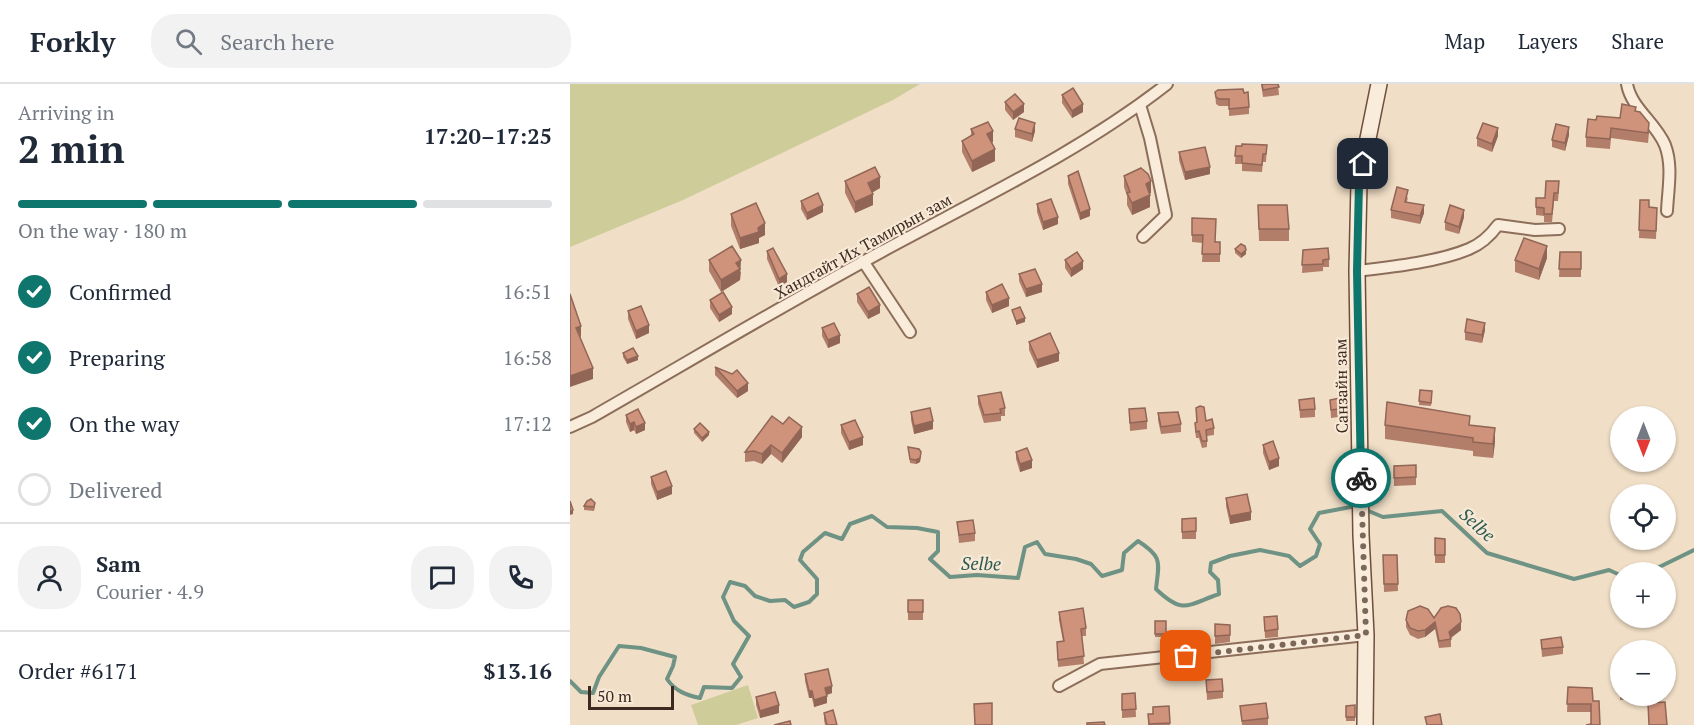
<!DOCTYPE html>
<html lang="en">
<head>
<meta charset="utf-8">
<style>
  :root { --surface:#fff; --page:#f2f2f3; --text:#1f2937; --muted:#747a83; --line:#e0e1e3; --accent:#0f766e }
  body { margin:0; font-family:"PT Serif",serif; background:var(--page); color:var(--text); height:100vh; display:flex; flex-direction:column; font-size:22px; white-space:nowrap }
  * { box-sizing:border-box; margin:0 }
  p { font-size:20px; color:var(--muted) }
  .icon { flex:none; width:33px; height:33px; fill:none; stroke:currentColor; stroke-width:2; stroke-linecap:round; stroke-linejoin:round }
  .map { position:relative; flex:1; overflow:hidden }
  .panel { display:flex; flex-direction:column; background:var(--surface); width:570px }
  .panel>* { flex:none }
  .needle { width:39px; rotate:180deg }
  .buttons { position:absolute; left:1040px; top:322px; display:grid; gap:12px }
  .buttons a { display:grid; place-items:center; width:66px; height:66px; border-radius:50%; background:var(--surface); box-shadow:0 2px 4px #0004; font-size:30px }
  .scale { position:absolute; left:18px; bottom:15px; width:86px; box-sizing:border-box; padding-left:6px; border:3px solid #3c291f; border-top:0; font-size:16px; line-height:21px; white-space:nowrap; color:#3c291f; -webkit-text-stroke:4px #f7e9d6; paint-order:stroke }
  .pin { position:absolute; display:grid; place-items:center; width:51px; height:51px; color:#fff; margin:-26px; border-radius:12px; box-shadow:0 3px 9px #0006 }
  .courier { position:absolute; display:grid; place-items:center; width:60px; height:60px; margin:-30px; border:4px solid #0f766e; border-radius:50%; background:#fff; color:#222; box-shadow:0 2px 8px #0007 }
  .summary em { font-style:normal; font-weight:800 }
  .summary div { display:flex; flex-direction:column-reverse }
  .summary { display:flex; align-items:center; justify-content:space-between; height:102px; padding:0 18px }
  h1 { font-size:39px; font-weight:800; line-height:45px }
  .bar { display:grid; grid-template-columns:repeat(4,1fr); gap:9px 6px; align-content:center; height:72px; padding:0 18px }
  .bar i { height:8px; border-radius:4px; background:var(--line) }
  .bar .selected { background:var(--accent) }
  .bar p { grid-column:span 4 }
  .line { display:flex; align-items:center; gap:15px; padding:0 18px; border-top:2px solid var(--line) }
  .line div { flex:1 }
  .round { display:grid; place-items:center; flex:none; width:63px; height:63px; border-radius:24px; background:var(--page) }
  ol { padding:0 18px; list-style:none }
  li { display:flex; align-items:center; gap:18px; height:66px }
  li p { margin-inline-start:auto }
  li .icon { padding:6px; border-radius:50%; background:var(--accent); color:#fff; stroke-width:4 }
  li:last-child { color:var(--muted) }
  li i { width:33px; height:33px; border:3px solid var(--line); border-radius:50% }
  header { display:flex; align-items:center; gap:36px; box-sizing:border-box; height:84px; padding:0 30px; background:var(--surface); border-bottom:2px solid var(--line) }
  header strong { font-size:28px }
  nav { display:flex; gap:33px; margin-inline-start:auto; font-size:21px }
  .search { width:420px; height:54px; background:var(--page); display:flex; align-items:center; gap:15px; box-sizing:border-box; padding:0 21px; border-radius:24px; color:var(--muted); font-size:22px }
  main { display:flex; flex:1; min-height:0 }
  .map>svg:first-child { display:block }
  .green { fill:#cecd9a }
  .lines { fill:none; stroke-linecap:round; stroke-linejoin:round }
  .stream { stroke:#6e9284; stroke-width:4 }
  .minor-casing { stroke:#8c6e5b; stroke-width:14 }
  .secondary-casing { stroke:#6e4f3e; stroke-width:18 }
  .minor { stroke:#faecda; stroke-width:10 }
  .secondary { stroke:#faecda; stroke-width:15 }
  .wall { fill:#b27e6a }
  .shaded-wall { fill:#916656 }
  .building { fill:#cf927b; stroke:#916656; stroke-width:1.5 }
  .done { stroke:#7b6859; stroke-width:6; stroke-dasharray:0 10.8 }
  .route { stroke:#0f766e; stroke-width:8 }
  .labels { text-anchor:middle; stroke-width:4.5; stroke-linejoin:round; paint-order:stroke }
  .street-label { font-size:16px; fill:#3c291f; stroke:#f7e9d6 }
  .water-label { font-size:18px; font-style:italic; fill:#2e5c52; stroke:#f7e9d6 }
</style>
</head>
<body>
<header>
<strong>Forkly</strong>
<div class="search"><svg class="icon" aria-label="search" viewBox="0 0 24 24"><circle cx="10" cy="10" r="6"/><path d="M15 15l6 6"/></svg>Search here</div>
<nav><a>Map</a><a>Layers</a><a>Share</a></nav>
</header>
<main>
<section class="panel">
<div class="summary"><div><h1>2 min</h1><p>Arriving in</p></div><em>17:20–17:25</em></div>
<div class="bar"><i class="selected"></i><i class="selected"></i><i class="selected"></i><i></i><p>On the way · 180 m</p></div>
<ol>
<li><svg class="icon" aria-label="check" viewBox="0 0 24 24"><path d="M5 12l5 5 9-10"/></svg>Confirmed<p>16:51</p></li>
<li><svg class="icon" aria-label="check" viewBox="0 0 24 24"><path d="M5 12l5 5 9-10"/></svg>Preparing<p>16:58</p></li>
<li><svg class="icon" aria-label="check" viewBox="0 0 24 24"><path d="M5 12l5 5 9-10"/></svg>On the way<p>17:12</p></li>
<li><i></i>Delivered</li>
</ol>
<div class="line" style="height:108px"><a class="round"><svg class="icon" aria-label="person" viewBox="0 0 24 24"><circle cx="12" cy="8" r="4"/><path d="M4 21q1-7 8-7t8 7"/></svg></a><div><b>Sam</b><p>Courier · 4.9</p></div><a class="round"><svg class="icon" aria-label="chat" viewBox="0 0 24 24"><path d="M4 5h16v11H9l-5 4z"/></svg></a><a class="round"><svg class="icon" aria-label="phone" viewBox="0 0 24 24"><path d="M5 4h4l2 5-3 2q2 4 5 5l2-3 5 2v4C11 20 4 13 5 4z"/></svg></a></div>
<div class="line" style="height:78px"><div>Order #6171</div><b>$13.16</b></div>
</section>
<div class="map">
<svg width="1124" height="641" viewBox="0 0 1124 641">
  <rect width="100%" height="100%" fill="#f0dec6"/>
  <g class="green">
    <polygon points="0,0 350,0 323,16 113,116 0,163"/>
    <polygon points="178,601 188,634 166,641 128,641 121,621"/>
  </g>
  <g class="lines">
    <g class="stream">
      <polyline points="796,426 813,433 872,427 917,469 1004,495 1039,486 1050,491"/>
      <polyline points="1077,489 1124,466"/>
      <path d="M 0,597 L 11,608 L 23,609 L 29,593 L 49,562 L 71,564 L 105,573 L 103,582 L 97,595 C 105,607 116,611 130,614 L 134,603 L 162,604 L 171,593 L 163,580 L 179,552 L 164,537 L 153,513 L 160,498 L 175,502 L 185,512 L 200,517 L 215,516 L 224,523 L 239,518 L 247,510 L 247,495 L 230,476 L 233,468 L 255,449 L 272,455 L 280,440 L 302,432 L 317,443 L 347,444 L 368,448 L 368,467 L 360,475 L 380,493 L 407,491 L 448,494 L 455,463 L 467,458 L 475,470 L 506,475 L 521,480 L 532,492 L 552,486 L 554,469 L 568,457 C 593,473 589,478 586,505 C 613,531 617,521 649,510 L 648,496 L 640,488 L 641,479 L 660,472 L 690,466 L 719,472 L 730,482 L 746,472 L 750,460 L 740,445 L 749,429 L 786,422"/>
    </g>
    <g class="minor-casing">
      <g id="minor">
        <path d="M 1057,0 C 1061,24 1086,39 1095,61 C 1103,82 1098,105 1097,127"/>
        <polyline points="570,21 580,54 596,131 573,153"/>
        <polyline points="293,177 340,248"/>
        <path d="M 787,187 C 821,183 868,178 899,165 C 911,160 920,152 928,141 L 965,146 L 989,145"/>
        <path d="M 0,343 L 22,333 C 118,278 213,221 311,168 C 407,116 510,68 597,0"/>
        <polyline points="489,602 530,580 796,551"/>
      </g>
    </g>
    <g class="secondary-casing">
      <polyline id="secondary" points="795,641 796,551 791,451 787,187 789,99 809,0"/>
    </g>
    <use href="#minor" class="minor"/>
    <use href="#secondary" class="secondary"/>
  </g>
  <g class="wall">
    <polygon points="691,0 708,0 709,11 693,13"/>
    <polygon points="645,8 674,9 679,23 679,30 659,32 659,22 649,22 646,20"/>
    <polygon points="492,11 513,28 502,34 492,19"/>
    <polygon points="435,18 454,28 443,36 435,26"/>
    <polygon points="1066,28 1079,49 1078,59 1041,54 1040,65 1016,63 1016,53 1026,36 1050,34"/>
    <polygon points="401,45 423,58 421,59 425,77 402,88 392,68 392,57 401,52"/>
    <polygon points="445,45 465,47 462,58 445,53"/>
    <polygon points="999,51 995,67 982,63 982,56"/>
    <polygon points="928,52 922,68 907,62 907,54"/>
    <polygon points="697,61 696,78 693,78 692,88 672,87 672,80 665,80 666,62"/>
    <polygon points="609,68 640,90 615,96 609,76"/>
    <polygon points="498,92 520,132 510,136 498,100"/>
    <polygon points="554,92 581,109 580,109 580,123 562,131 557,121 557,112 554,103"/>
    <polygon points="275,97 310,104 303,108 303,121 285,129 275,109"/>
    <polygon points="989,105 988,117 984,117 982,138 974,138 974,132 966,131 966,123 975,114"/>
    <polygon points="838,113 837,118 854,129 850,140 821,134 821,126"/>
    <polygon points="1070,116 1079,123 1087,124 1086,155 1069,154"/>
    <polygon points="231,117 253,128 237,136 231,125"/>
    <polygon points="467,120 488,140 473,146 467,128"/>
    <polygon points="688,121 719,145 719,157 689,157"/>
    <polygon points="161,130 195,151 189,154 189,159 170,165 161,142"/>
    <polygon points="894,133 889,150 875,146 875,138"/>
    <polygon points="622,134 646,158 650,158 650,178 632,178 633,159 622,158"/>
    <polygon points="665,165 676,170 671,174 665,169"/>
    <polygon points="733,166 759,175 759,183 753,183 753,187 732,189"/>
    <polygon points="197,167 217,198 209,203 197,175"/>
    <polygon points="990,168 1011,168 1011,193 989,193"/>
    <polygon points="977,174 969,196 945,188 945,176"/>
    <polygon points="139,176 171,188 170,196 151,208 139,187"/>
    <polygon points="495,176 513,185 501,193 495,184"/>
    <polygon points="449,190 472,208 456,213 449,197"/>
    <polygon points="416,208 439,222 422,229 416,216"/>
    <polygon points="287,210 310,229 298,235 287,218"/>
    <polygon points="140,216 162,230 149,238 140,224"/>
    <polygon points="58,227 79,249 66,255 58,235"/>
    <polygon points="252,244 270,259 258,264 252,252"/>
    <polygon points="915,246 912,259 895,256 895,248"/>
    <polygon points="459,258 489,277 467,284 459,266"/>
    <polygon points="53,269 68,276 57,280 53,273"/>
    <polygon points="145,283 178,307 167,314 145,291"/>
    <polygon points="850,306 862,307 861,322 849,321"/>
    <polygon points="408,312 435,324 435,332 431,332 431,337 414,339 408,320"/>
    <polygon points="775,313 775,332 761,334 760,316"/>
    <polygon points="729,316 745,325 745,333 730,334"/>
    <polygon points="626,324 636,337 644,344 644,351 637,352 637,363 632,364 629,354 626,354 625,345 625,339 627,338"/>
    <polygon points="559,325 577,337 577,345 560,347"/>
    <polygon points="341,328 363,345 344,350 341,336"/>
    <polygon points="588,329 611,340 611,348 591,350 588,336"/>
    <polygon points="56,331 75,346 66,350 64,346 60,348 56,338"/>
    <polygon points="213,340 232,353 212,379 201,370 192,380 184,377 175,378 175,368"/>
    <polygon points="271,341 293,361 279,366 271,349"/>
    <polygon points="815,341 900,342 925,358 923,374 903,372 903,367 815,355"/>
    <polygon points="124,345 139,351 132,358 124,349"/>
    <polygon points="693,361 709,382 699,386 693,369"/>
    <polygon points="338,363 351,372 350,378 346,380 340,379"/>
    <polygon points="446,368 462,384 450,388 446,375"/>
    <polygon points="846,381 846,401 824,402 824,382"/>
    <polygon points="81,393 102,410 87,416 81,400"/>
    <polygon points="656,414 681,436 660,440 656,422"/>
    <polygon points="14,422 25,423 24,427 14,426"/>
    <polygon points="626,434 626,455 612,455 612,435"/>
    <polygon points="387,438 405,449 405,457 389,459"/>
    <polygon points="865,454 875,455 875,479 865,479"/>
    <polygon points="813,471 827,471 828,507 814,508"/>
    <rect x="338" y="516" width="15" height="20"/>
    <polygon points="489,528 516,544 516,552 512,552 514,580 488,583 487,558 493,557 489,536"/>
    <polygon points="694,533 708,545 708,553 695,554"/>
    <polygon points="864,534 891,546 881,554 881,563 869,564 865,545 855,553 848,555 840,551 836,543 836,536"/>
    <rect x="585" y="537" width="11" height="16"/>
    <polygon points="645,540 660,541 660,558 645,560"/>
    <polygon points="971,556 993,563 993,570 972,573"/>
    <polygon points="235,590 262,609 257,611 257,619 244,623 242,614 239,614 235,597"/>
    <polygon points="636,596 653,607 653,614 637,616"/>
    <polygon points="998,603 1023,617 1021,640 1021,628 997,628"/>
    <polygon points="565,609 566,633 552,634 552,610"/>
    <rect x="1050" y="612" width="17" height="4"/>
    <polygon points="186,613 209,629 190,634 186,621"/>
    <polygon points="785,621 785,637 776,637 776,622"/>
    <polygon points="599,622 600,641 578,641 578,630 583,630 583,623"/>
    <polygon points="670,622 698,634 698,641 672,641"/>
    <polygon points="254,629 267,641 255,641 254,636"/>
  </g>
  <g class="shaded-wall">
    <polygon points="454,20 454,28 443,36 443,28"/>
    <polygon points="513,20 513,28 502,34 502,27"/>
    <polygon points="465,39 465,47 462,58 462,50"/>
    <polygon points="999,43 999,51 995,67 995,59"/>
    <polygon points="928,44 928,52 922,68 922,60"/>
    <polygon points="423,47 423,58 417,62 417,50"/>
    <polygon points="425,65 425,77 402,88 402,77"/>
    <polygon points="640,83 640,90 615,96 615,88"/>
    <polygon points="310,93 310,104 298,111 298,99"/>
    <polygon points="581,97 581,109 576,112 576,100"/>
    <polygon points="303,110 303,121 285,129 285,118"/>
    <polygon points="580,111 580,123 562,131 562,119"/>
    <polygon points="253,121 253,128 237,136 237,129"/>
    <polygon points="854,121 854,129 850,140 850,132"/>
    <polygon points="520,125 520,132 510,136 510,129"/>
    <polygon points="894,126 894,133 889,150 889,143"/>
    <polygon points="488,133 488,140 473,146 473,138"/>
    <polygon points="195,139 195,151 189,154 189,159 170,165 170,154"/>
    <polygon points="977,162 977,174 969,196 969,185"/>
    <polygon points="676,166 676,170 671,174 671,170"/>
    <polygon points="171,176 170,196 151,208 151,196 166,179"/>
    <polygon points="513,177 513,185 501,193 501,185"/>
    <polygon points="217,190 217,198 209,203 209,195"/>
    <polygon points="472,200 472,208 456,213 456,205"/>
    <polygon points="439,214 439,222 422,229 422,221"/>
    <polygon points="310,221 310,229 298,235 298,228"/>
    <polygon points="162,223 162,230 149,238 149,231"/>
    <polygon points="455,234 455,238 446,241 446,237"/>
    <polygon points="915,239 915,246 912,259 912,251"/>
    <polygon points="79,241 79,249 66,255 66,247"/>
    <polygon points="11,242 11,254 6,244"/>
    <polygon points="270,251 270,259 258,264 258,256"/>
    <polygon points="489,269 489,277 467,284 467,276"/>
    <polygon points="68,272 68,276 57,280 57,276"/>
    <polygon points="23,284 23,295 0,303 0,292"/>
    <polygon points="178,299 178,307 167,314 167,307"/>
    <polygon points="363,337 363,345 344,350 344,342"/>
    <polygon points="64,338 64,346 60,348 60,340"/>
    <polygon points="75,339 75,346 66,350 66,343"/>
    <polygon points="232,343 232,353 212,379 212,369"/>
    <polygon points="925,344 925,358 923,374 923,360"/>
    <polygon points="139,348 139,351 132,358 132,354"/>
    <polygon points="293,353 293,361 279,366 279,358"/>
    <polygon points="201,361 201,370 192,380 192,370"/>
    <polygon points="351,368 350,378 346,380 346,376"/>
    <polygon points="709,374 709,382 699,386 699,378"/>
    <polygon points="462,376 462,384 450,388 450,380"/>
    <polygon points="102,402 102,410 87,416 87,408"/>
    <polygon points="3,426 3,430 0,431 0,427"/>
    <polygon points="681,428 681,436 660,440 660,432"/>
    <polygon points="865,538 865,545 855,553 855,546"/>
    <polygon points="891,538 891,546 879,555 879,548"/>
    <polygon points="262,602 262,609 255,611 255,604"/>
    <rect x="239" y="607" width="3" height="7"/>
    <polygon points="257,612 257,619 244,623 244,616"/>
    <polygon points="209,621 209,629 190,634 190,627"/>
  </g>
  <g class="building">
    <polygon points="692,0 708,0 709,3 693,6"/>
    <polygon points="503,4 513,20 502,27 492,11"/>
    <polygon points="673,5 674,9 678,8 679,23 659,25 659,15 649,15 646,13 645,8 648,6"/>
    <polygon points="445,10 454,20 443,28 435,18"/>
    <polygon points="1052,20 1066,23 1065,27 1070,28 1079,39 1078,49 1041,44 1040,55 1016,53 1018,35 1026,36 1027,32 1050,34"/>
    <polygon points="449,34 465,39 462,50 445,45"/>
    <polygon points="418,38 423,47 417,50 425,65 402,77 392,57 404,50 401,45"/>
    <polygon points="913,39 928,44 922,60 907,54"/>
    <polygon points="986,40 999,43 995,59 982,56"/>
    <polygon points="672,60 697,61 696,70 693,70 692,81 672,79 672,72 665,72 666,62 672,62"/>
    <polygon points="635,63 640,83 615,88 609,68"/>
    <polygon points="305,83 310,93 298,99 303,110 285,118 275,97"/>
    <polygon points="571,84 578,90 581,97 576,100 580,111 562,119 557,109 560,108 554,92"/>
    <polygon points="508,87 520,125 510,129 498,92"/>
    <polygon points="976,97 989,97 988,109 984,109 982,130 974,130 974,124 966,123 966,114 975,114"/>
    <polygon points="827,103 838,106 835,118 854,121 850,132 821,126"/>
    <polygon points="248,109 253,121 237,129 231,117"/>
    <polygon points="481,115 488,133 473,138 467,120"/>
    <polygon points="1070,116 1079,116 1079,123 1087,124 1086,147 1069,146"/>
    <polygon points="186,119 195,139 188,144 189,148 170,154 161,130"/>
    <polygon points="688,121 717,121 719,145 689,145"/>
    <polygon points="880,121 894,126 889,143 875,138"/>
    <polygon points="622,134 646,135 645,158 650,158 650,170 632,170 633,151 622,151"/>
    <polygon points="954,154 977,162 969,185 945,176"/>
    <polygon points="671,160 675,162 676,166 671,170 665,165"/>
    <polygon points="162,162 171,176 166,179 170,185 151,196 139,176"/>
    <polygon points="203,164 217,190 209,195 197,167"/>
    <polygon points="758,164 759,175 753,176 753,180 732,181 733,166"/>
    <polygon points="507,168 513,177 501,185 495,176"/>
    <polygon points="990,168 1011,168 1011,185 989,185"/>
    <polygon points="465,185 472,200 456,205 449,190"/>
    <polygon points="432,200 439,214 422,221 416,208"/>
    <polygon points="299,203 310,221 298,228 287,210"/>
    <polygon points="153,208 162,223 149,231 140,216"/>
    <polygon points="0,210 11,242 6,244 23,284 0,292"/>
    <polygon points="71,222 79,241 66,247 58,227"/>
    <polygon points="450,223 455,234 446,237 442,226"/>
    <polygon points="897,235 915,239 912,251 895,248"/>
    <polygon points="264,239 270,251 258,256 252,244"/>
    <polygon points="480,249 489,269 467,276 459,258"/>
    <polygon points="63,264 68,272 57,276 53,269"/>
    <polygon points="145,283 162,290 167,286 178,299 167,307"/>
    <polygon points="850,306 862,307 861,319 849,317"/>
    <polygon points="431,308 435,324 430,325 431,329 414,331 408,312"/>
    <polygon points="775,313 775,324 761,326 760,316"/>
    <polygon points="744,314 745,325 730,326 729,316"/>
    <polygon points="817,318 900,332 899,341 925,344 923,360 903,358 903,354 815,341"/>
    <polygon points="630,322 634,323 636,337 642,335 644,344 636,346 637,357 632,357 629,347 626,348 625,339 627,338 626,324"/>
    <polygon points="360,324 363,337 344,342 341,328"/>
    <polygon points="575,324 577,337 560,339 559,325"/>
    <polygon points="68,325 75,339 66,343 64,338 60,340 56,331"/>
    <polygon points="608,328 611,340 591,343 588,329"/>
    <polygon points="202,332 213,340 219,333 232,343 212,369 201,361 192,370 184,367 175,368"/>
    <polygon points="285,336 293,353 279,358 271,341"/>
    <polygon points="130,339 139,348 132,354 124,345"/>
    <polygon points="703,357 709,374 699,378 693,361"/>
    <polygon points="338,363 349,365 351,368 350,374 346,376 340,375"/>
    <polygon points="457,364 462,376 450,380 446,368"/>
    <polygon points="846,381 846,393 824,394 824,382"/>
    <polygon points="96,387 102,402 87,408 81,393"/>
    <polygon points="677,410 681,428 660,432 656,414"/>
    <polygon points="21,415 25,419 24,423 14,422 17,417"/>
    <polygon points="0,417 3,426 0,427"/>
    <polygon points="626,434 626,447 612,448 612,435"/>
    <polygon points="403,436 405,449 389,451 387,438"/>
    <polygon points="865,454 875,455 875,471 865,471"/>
    <polygon points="813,471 827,471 828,500 814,500"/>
    <rect x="338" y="516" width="15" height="12"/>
    <polygon points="850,522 858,525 864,534 871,524 878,522 886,524 890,530 891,538 879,548 881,555 869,557 865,538 855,546 848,547 840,544 836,536 838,527"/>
    <polygon points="513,524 516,544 511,545 514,572 488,576 487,558 494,557 489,528"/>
    <polygon points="707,532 708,545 695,547 694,533"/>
    <rect x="585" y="537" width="11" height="13"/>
    <polygon points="645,540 660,541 660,551 645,552"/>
    <polygon points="991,553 993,563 972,565 971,556"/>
    <polygon points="258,585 262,602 255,604 257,612 244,616 242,607 239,607 235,590"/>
    <polygon points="652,595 653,607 637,608 636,596"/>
    <polygon points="998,603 1022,604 1023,617 1029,617 1030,641 1016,641 1021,640 1021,620 997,620"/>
    <polygon points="205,608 209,621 190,627 186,613"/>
    <polygon points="565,609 566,625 552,626 552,610"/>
    <polygon points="1095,618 1097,641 1079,641 1078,619"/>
    <polygon points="422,619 422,641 405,641 404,620"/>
    <polygon points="696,619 698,634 672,637 670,622"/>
    <polygon points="785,621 785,633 776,633 776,622"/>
    <polygon points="599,622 600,639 579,640 578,630 583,630 583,623"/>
    <polygon points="263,626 267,641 257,641 254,629"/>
    <polygon points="870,630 872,641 857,641 855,633"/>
    <polygon points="220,637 221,641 204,641"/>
    <polygon points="534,638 535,641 517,641 517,639"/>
  </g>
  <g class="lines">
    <polyline class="done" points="616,572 796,551 791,394"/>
    <polyline class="route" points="791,394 787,187 789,99 793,80"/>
  </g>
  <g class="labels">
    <g class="street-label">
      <text transform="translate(293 162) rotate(-29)" y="6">Хандгайт Их Тамирын зам</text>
      <text transform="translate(771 302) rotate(-91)" y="6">Санзайн зам</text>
    </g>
    <g class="water-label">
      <text transform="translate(907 441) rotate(42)" y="6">Selbe</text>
      <text transform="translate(411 480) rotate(1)" y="6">Selbe</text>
    </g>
  </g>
</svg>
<div class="buttons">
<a><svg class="needle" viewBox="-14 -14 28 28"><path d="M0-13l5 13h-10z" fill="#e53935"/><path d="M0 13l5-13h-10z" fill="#747a83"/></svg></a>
<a><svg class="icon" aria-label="locate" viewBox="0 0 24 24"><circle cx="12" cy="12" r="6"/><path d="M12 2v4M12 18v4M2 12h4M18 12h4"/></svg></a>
<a>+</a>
<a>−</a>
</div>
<div class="scale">50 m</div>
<div class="pin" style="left:616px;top:572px;background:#ea580c"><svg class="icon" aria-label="bag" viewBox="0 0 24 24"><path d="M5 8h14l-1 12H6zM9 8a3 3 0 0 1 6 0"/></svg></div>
<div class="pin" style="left:793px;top:80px;background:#1f2937"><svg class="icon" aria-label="home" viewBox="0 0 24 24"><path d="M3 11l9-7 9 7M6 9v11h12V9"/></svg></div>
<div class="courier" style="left:791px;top:394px"><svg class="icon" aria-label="bike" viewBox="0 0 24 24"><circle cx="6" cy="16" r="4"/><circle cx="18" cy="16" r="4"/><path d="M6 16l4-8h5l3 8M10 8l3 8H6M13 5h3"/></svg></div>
</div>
</main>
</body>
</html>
